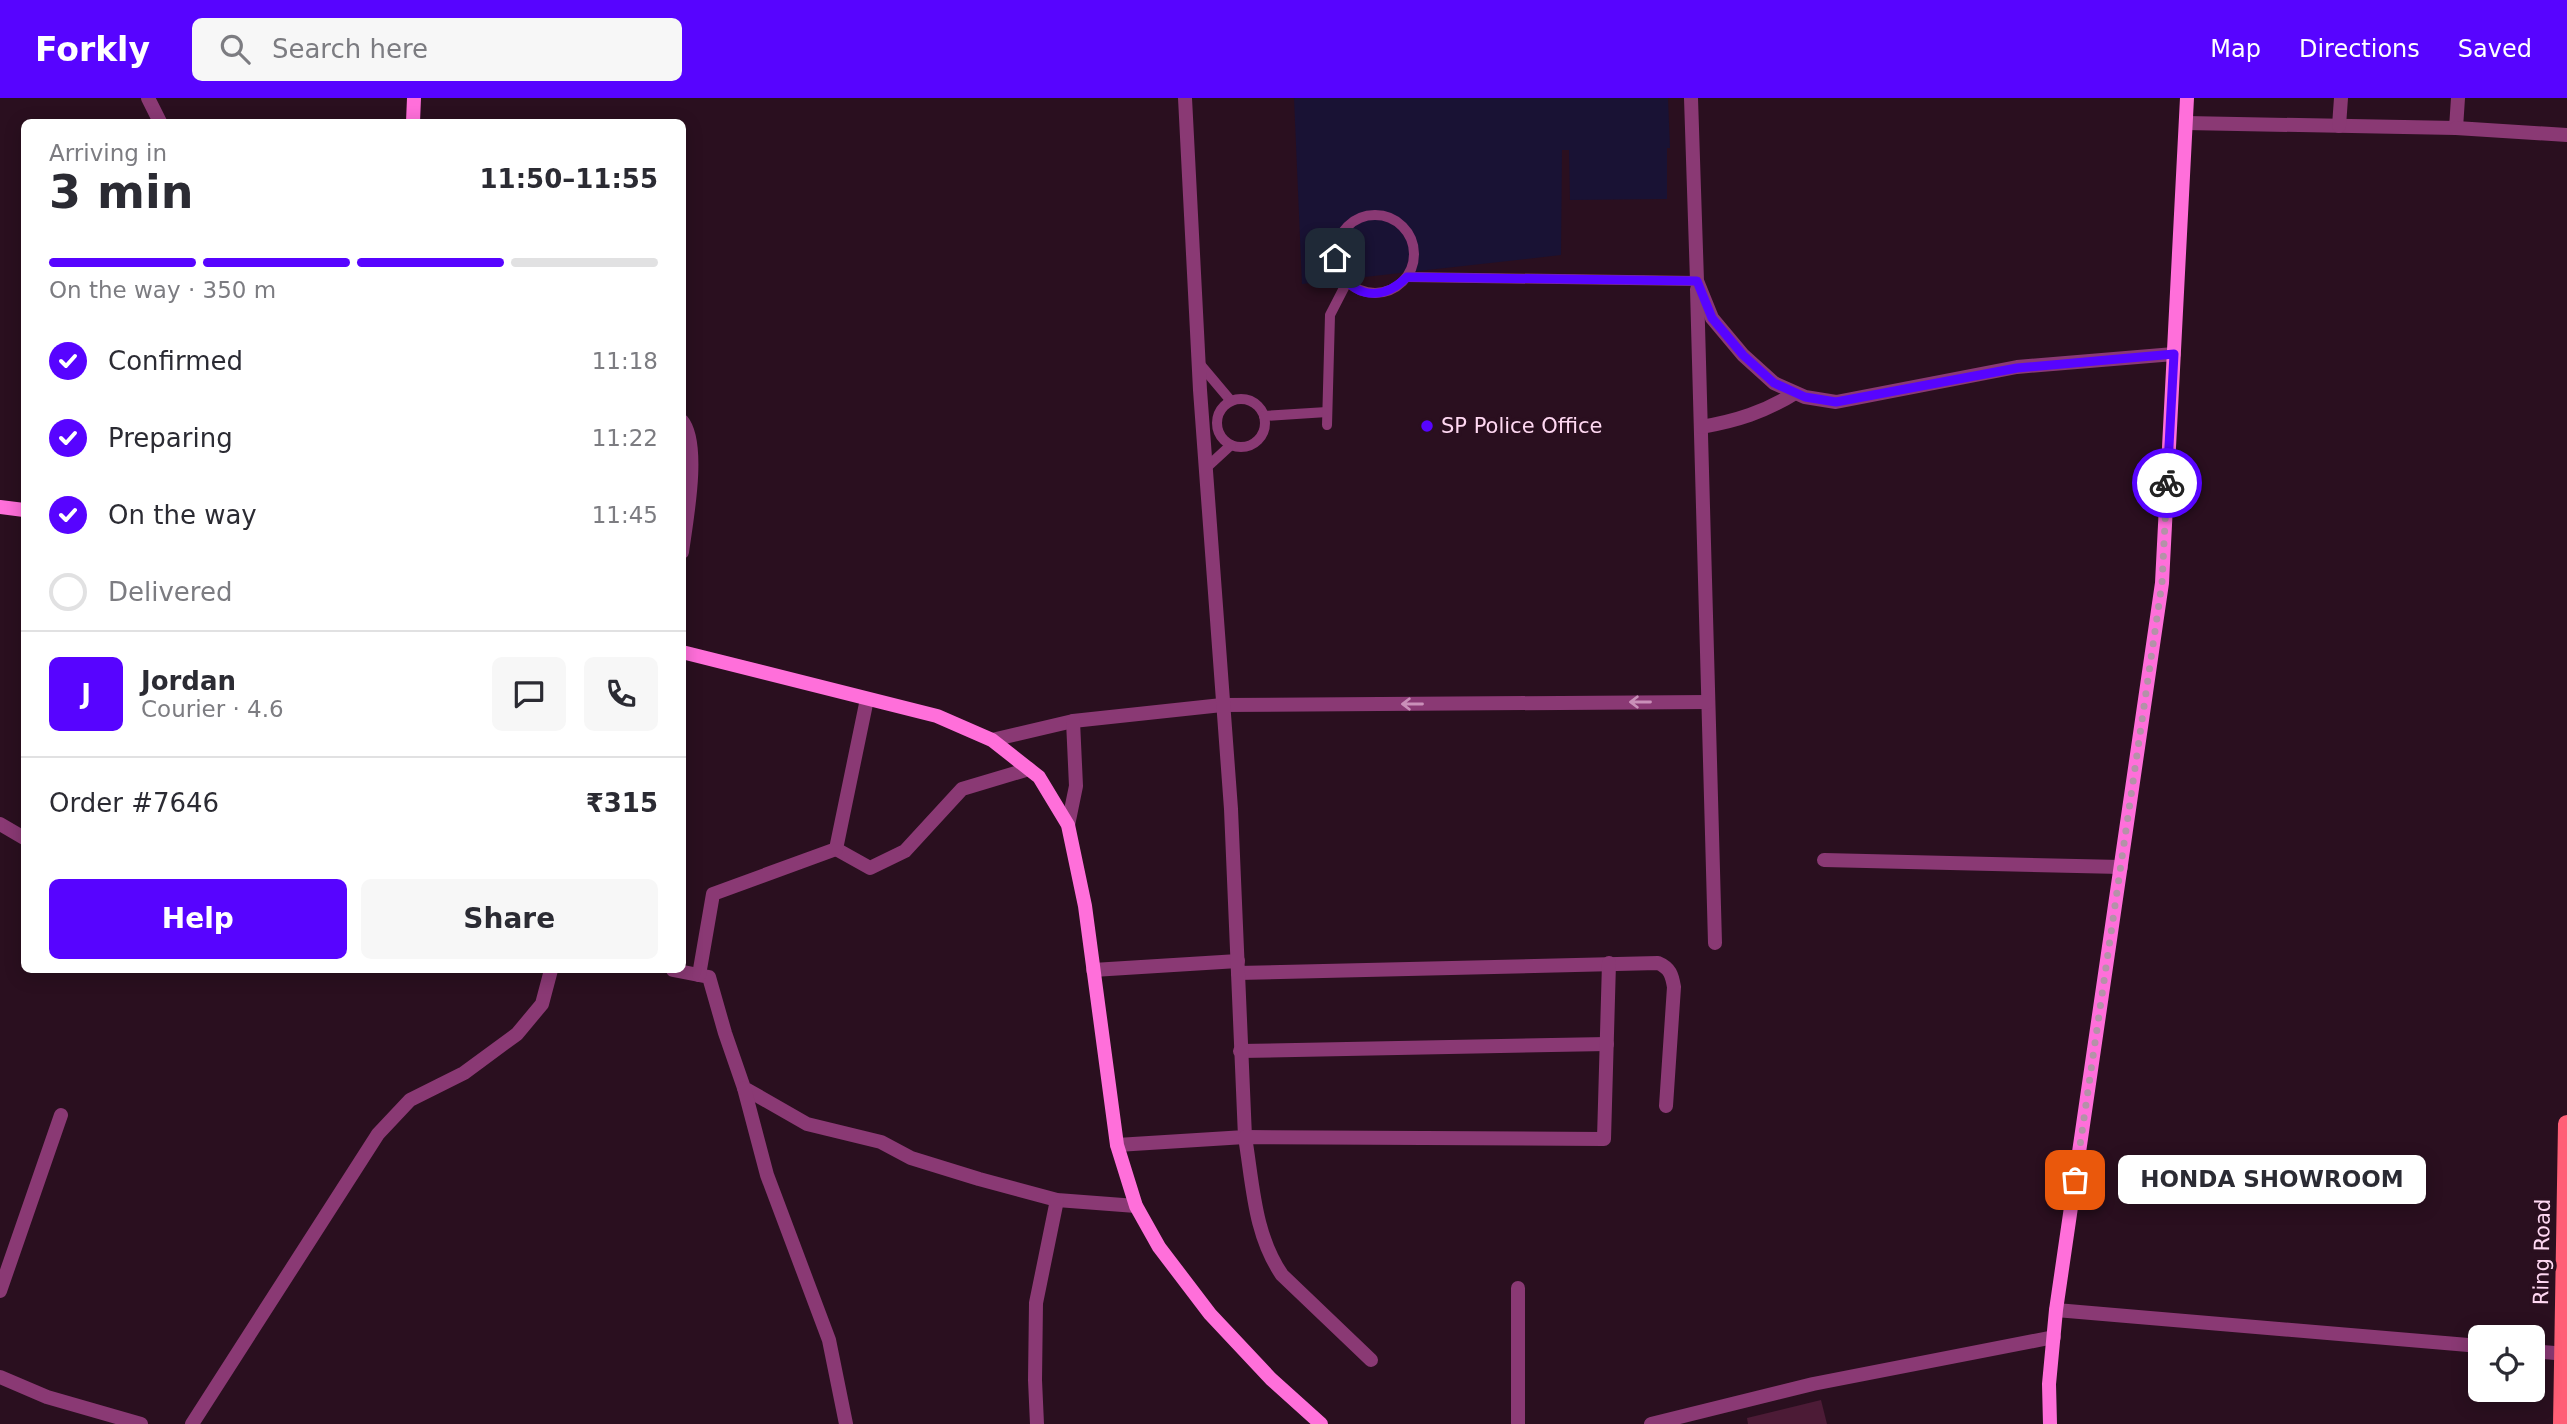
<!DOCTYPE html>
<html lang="en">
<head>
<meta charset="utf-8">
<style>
  :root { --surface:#fff; --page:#f7f7f7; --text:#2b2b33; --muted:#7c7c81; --line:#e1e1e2; --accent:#5704ff }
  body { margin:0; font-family:"DejaVu Sans",sans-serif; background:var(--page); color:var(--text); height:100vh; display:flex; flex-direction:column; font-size:26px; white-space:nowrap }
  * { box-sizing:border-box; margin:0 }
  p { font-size:23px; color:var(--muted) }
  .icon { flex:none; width:38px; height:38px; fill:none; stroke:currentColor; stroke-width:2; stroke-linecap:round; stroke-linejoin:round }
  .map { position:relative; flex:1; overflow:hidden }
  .sheet { position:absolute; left:21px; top:21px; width:665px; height:854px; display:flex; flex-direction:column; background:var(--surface); border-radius:10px; box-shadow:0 4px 18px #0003 }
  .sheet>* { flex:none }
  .controls { position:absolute; left:2468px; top:1227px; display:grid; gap:14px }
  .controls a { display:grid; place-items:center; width:77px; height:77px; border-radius:10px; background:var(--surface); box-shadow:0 4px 18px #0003; font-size:35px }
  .pin { position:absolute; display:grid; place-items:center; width:60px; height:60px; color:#fff; margin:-30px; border-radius:14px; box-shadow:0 4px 10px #0006 }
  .courier { position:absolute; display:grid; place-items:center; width:70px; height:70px; margin:-35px; border:5px solid #5704ff; border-radius:50%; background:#fff; color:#222; box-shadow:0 2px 9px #0007 }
  .bubble { position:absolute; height:49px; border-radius:10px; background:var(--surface); box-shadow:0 4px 18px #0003; font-size:23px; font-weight:700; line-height:49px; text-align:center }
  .headline em { font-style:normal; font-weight:700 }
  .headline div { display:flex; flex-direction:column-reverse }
  .headline { display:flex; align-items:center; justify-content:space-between; height:119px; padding:0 28px }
  h1 { font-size:46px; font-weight:700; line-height:52px }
  .bar { display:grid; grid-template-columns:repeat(4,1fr); gap:10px 7px; align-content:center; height:84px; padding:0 28px }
  .bar i { height:9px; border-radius:5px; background:var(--line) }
  .bar .current { background:var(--accent) }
  .bar p { grid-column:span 4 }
  .line { display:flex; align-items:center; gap:18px; padding:0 28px; border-top:2px solid var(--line) }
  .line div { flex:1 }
  .round { display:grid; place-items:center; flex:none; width:74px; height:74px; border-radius:10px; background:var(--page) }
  ol { padding:0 28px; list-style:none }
  li { display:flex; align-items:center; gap:21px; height:77px }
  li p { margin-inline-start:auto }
  li .icon { padding:7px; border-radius:50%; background:var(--accent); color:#fff; stroke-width:4 }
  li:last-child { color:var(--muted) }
  li i { width:38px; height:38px; border:4px solid var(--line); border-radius:50% }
  .cta { display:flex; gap:14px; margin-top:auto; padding:14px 28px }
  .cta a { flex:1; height:80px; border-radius:10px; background:var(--accent); color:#fff; font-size:28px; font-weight:700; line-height:80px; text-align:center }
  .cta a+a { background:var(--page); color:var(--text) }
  header { display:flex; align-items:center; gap:42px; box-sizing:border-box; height:98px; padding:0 35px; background:var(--accent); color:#fff }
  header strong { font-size:33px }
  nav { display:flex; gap:38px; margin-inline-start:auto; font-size:24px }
  .search { width:490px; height:63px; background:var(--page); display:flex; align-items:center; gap:18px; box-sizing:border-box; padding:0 24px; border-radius:10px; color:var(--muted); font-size:26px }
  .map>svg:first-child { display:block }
  .green { fill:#191234 }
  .building { fill:#4c1b36 }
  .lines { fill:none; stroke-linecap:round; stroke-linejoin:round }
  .lane { stroke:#8a3974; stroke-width:10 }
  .street { stroke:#8a3974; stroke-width:14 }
  .secondary { stroke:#ff6fda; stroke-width:14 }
  .primary { stroke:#ff5f76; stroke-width:18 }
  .oneway { stroke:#ca90b9 }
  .done { stroke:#b492a8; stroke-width:7; stroke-dasharray:0 12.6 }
  .route { stroke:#5704ff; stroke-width:9 }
  .poi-dot { fill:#5704ff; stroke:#2a0f1f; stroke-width:2.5 }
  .labels { text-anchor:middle; stroke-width:7; stroke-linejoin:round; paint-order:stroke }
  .poi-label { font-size:21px; fill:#ffd8f2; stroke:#2a0f1f; text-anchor:start }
  .street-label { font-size:21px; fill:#ffd8f2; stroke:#2a0f1f }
</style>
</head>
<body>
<header>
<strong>Forkly</strong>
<div class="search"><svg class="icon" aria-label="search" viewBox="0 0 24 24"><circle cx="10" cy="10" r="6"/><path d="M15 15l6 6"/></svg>Search here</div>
<nav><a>Map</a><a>Directions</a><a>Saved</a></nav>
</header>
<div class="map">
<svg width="2567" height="1326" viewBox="0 0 2567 1326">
  <rect width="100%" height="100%" fill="#2a0f1f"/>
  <polygon class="green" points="1294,0 1668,0 1670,50 1667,50 1667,101 1570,102 1569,52 1562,52 1561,157 1302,186"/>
  <polygon class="building" points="1821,1302 1827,1326 1748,1326 1747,1320"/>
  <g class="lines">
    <g class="lane">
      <circle cx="1375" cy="156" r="39"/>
      <polyline points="1407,179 1697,183"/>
      <polyline points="1199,265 1231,303"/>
      <circle cx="1241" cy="325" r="24"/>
      <polyline points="1264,318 1327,314"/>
      <polyline points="1327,327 1330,217 1347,184"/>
      <polyline points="1206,370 1231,347"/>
    </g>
    <g class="street">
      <polyline points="148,0 160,24"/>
      <polyline points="1691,0 1697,183 1712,220 1743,257 1774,285 1805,299 1836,304 2017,269 2174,256"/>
      <polyline points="2186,25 2456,30 2458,0"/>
      <polyline points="2339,28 2341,0"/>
      <polyline points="2456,30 2567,37"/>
      <polyline points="1697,191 1715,845"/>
      <path d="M 682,323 C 701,346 686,424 682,454"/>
      <path d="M 1701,329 C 1736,323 1765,314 1795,295"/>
      <polyline points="992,642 1073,623 1222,607 1708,604"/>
      <polyline points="0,726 24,740"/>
      <polyline points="1068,727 1076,688 1073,623"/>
      <polyline points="836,751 870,770 905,753 962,691 1029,671"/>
      <polyline points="1824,762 2121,769"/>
      <polyline points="673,872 709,879 725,935 744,990 807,1026 881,1044 911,1060 979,1081 1057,1102 1136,1108"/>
      <polyline points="1093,872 1238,863"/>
      <path d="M 1238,875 L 1658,865 C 1670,870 1672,877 1674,889 L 1666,1008"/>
      <polyline points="699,877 713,796 836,751 867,601"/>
      <polyline points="1240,953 1607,946"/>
      <polyline points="744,990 767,1077 829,1242 846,1326"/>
      <polyline points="1117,1047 1245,1039 1231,711 1200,292 1185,0"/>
      <polyline points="0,1193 61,1017"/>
      <polyline points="2056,1212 2480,1248"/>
      <polyline points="2532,1253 2567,1256"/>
      <path d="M 1371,1262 L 1282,1177 C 1254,1136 1253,1087 1245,1039 L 1604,1041 L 1609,865"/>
      <polyline points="0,1279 47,1299 141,1326"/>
      <polyline points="192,1326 378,1036 410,1002 464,975 517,936 542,906 551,872"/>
      <polyline points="1037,1326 1035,1282 1036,1205 1057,1102"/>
      <polyline points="1518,1326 1518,1190"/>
      <polyline points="1651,1326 1813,1286 2054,1239"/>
    </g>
    <g class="secondary">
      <polyline points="413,24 414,0"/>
      <polyline points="0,409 24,412"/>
      <polyline points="682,554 937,618 992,642 1039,679 1068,727 1085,808 1117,1047 1136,1108 1159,1149 1210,1216 1271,1281 1321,1326"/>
      <polyline points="2050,1326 2049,1286 2056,1212 2162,485 2187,0"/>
    </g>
    <polyline class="primary" points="2562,1326 2567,1026"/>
  </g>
  <defs><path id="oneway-shaft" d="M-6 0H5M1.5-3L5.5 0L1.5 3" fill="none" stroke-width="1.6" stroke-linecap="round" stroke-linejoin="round" transform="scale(1.75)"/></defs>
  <g class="oneway">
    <use href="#oneway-shaft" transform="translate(1640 604) rotate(180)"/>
    <use href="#oneway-shaft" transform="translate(1412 606) rotate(180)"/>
  </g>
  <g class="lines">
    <polyline class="done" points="2075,1082 2162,485 2167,385"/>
    <path class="route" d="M 1335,160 C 1346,198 1379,207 1407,179 L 1697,183 L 1712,220 L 1743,257 L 1774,285 L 1805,299 L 1836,304 L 2017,270 L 2174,256 L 2167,385"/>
  </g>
  <circle class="poi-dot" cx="1427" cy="328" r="7"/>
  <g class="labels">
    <g class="poi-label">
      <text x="1441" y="335">SP Police Office</text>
    </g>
    <g class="street-label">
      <text transform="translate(2542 1154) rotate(-89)" y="7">Ring Road</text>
    </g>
  </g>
</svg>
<div class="controls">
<a><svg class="icon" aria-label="locate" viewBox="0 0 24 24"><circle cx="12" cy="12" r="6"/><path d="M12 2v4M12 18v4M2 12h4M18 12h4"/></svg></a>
</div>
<div class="pin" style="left:2075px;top:1082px;background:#ea580c"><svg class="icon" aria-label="bag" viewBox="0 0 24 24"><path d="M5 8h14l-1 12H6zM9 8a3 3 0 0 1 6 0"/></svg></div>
<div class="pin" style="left:1335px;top:160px;background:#1f2937"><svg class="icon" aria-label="home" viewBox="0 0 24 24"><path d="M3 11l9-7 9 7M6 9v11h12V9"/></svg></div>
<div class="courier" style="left:2167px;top:385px"><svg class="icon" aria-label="bike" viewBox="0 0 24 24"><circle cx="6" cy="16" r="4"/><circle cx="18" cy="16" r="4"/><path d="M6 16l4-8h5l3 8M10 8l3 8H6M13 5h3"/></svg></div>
<div class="bubble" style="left:2118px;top:1057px;width:308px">HONDA SHOWROOM</div>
<section class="sheet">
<div class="headline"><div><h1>3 min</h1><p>Arriving in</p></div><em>11:50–11:55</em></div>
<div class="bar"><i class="current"></i><i class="current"></i><i class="current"></i><i></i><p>On the way · 350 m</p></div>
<ol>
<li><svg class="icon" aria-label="check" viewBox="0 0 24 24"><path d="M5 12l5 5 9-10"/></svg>Confirmed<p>11:18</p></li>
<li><svg class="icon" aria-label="check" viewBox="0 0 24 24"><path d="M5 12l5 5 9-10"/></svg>Preparing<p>11:22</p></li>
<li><svg class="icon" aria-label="check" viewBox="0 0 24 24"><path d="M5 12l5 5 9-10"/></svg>On the way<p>11:45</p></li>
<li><i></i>Delivered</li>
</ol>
<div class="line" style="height:126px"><b class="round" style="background:var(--accent);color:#fff">J</b><div><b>Jordan</b><p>Courier · 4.6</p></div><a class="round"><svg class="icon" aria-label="chat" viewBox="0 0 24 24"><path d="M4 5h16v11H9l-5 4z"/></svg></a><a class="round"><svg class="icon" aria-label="phone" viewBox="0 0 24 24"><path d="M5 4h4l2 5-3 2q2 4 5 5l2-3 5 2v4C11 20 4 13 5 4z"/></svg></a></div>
<div class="line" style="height:91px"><div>Order #7646</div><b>₹315</b></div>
<div class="cta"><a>Help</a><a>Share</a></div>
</section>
</div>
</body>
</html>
